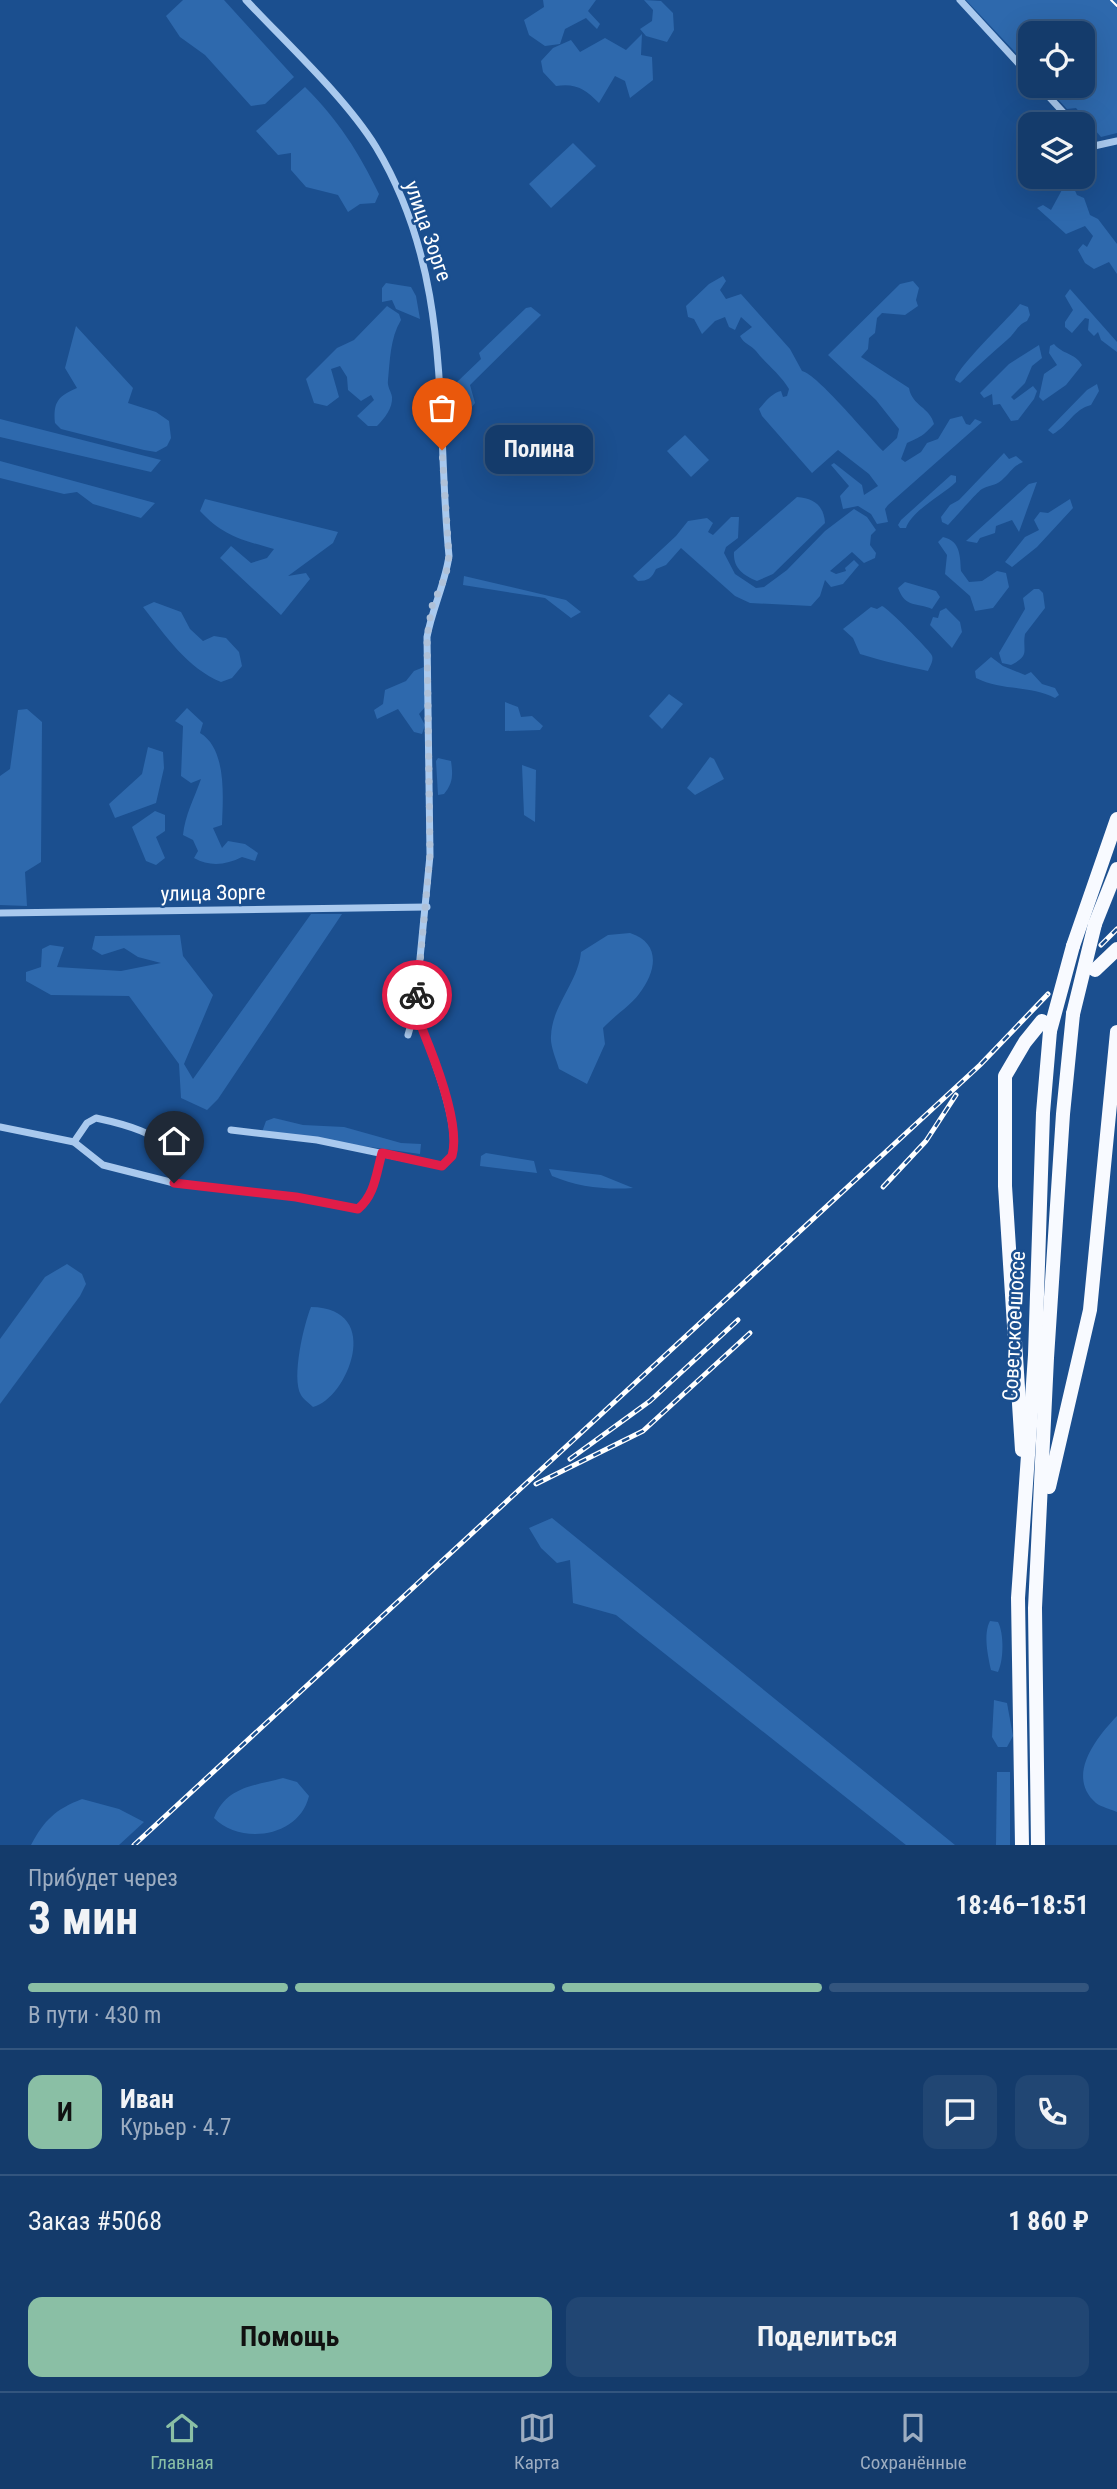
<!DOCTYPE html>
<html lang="ru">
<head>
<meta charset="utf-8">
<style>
  :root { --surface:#143b6b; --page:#214673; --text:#f1f3f6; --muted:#9dadc1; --line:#33557e; --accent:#8abfa5 }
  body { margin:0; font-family:"Roboto Condensed",sans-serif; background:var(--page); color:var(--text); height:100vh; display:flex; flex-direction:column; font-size:26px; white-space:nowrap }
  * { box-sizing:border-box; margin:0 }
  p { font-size:23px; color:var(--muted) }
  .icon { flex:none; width:38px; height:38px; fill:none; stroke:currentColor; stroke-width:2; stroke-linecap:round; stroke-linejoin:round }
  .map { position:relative; height:1845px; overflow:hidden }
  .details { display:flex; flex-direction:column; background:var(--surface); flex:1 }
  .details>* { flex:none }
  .controls { position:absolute; left:1018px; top:21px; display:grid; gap:14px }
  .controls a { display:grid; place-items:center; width:77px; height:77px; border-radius:14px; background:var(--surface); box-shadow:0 7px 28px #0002,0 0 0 2px var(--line); font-size:35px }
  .pin { position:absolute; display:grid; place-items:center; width:60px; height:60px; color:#fff; margin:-72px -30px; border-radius:50% 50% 50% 0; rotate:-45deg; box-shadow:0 0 7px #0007 }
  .pin .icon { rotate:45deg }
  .courier { position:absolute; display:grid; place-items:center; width:70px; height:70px; margin:-35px; border:5px solid #e11d48; border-radius:50%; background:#fff; color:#222; box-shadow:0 2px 9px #0007 }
  .bubble { position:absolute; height:49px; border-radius:14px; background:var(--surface); box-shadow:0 7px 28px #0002,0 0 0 2px var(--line); font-size:23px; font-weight:700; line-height:49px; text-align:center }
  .overview em { font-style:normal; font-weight:700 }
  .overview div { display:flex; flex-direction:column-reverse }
  .overview { display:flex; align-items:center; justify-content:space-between; height:119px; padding:0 28px }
  h1 { font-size:46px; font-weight:700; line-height:52px }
  .bar { display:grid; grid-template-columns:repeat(4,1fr); gap:10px 7px; align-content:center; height:84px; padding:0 28px }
  .bar i { height:9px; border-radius:5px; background:var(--line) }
  .bar .active { background:var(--accent) }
  .bar p { grid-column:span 4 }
  .line { display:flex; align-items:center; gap:18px; padding:0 28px; border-top:2px solid var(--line) }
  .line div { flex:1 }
  .round { display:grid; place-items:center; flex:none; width:74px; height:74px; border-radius:14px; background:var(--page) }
  .primary-button { display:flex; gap:14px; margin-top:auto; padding:14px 28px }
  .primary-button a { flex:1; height:80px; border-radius:14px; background:var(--accent); color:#111; font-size:28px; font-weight:700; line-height:80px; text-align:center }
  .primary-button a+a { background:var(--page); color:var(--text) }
  .tabs { display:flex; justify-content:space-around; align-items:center; height:98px; border-top:2px solid var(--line); background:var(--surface); font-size:19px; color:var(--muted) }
  .tabs a { display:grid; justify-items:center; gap:4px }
  .tabs .active { color:var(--accent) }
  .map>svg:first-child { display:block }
  .green { fill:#2e69ad }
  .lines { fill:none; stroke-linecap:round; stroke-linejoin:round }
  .minor { stroke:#a9c9ee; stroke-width:7 }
  .trunk { stroke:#f8faff; stroke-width:14 }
  .tram { stroke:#fff; stroke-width:2 }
  .rail-casing { stroke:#fff; stroke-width:5 }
  .rail { stroke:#1b4f8f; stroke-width:2.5; stroke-dasharray:8; stroke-linecap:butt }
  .trunk-bridge { stroke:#f8faff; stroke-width:14 }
  .done { stroke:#afc1d8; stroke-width:7; stroke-dasharray:0 12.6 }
  .route { stroke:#e11d48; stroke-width:9 }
  .labels { text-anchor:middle; stroke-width:5; stroke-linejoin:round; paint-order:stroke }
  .street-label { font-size:21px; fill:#fff; stroke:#1b4f8f }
</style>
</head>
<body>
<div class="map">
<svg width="1117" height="1845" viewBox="0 0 1117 1845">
  <rect width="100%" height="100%" fill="#1b4f8f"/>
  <g class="green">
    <polygon points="183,0 224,0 294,77 265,104 251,106 205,55 180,37 166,16"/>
    <polygon points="543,0 596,0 588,11 600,24 597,29 586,18 565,29 560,44 545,46 529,35 524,20 544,7"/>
    <polygon points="644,0 661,1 673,13 674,30 667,42 646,36 640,29 652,21 653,10"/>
    <polygon points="966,0 1117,0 1117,133 1101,137 1076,108 1067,109 1046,86 1083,86 1083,33 1031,33 1031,69"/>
    <path d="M 642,34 L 641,55 L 652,57 L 653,80 L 630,98 L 625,81 L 615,76 L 599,103 C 585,89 576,83 556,86 L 543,72 L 541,61 L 553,48 L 571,40 L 580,52 L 605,38 L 626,50 Z"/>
    <path d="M 305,87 C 339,121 358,151 379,194 L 375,203 L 360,204 L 348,212 L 338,195 L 306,187 L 291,170 L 291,153 L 278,155 L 256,131 Z"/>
    <polygon points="573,143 596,166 551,208 529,184"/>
    <polygon points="1072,184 1077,195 1084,198 1090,215 1098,219 1117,244 1117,274 1109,262 1094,269 1085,263 1078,250 1083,244 1087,247 1093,236 1085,226 1066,234 1037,208 1043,205 1051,210 1063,188"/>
    <path d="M 723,276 L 726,281 L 720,290 L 726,299 L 741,294 L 790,349 L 802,371 C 817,374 868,436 883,451 L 897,438 L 899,429 L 876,400 L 828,355 L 900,284 L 913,281 L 919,288 L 916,300 L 918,306 L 905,315 L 882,313 L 877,318 L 875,333 L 869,338 L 868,349 L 861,357 L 909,388 C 912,406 930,407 934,424 C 923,436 922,436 907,443 L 901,459 L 905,462 L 921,452 L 927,443 L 938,439 L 950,419 L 962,416 L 966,424 L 970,425 L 975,419 L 982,422 L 888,505 L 885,509 L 888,522 L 877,524 L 871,514 L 858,506 L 843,509 L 840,496 L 849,486 L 831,465 L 834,463 L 862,485 L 864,495 L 878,486 L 869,474 L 838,450 L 812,473 L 762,416 L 759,409 C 765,402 772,393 781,391 L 783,397 L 787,396 L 789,389 C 780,374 766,364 756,351 C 751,345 744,344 740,336 L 752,327 L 741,317 L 735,330 L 729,327 L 725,317 L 715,321 L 702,334 L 694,319 L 688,317 L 686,306 L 709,284 Z"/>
    <polygon points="386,283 411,287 416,296 420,319 396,309 392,300 382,302 382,288"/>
    <polygon points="1070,289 1117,342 1117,352 1101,340 1098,332 1094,336 1088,330 1089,319 1085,318 1072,333 1065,327 1065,322 1073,310 1065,296"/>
    <path d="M 1020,304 L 1028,307 L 1030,315 L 1027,321 C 1016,326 1016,333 1007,340 C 991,354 975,368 960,383 L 955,380 C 957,367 1008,319 1020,304 Z"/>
    <path d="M 387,306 L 399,314 L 401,320 C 390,338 390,361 388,380 C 387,387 391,391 392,397 C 393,408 384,419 377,426 L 368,426 L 357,416 L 374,400 L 371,395 L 361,401 L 348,390 L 347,377 L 340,366 L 331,369 L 339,397 L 327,406 L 314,403 L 306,379 L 337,348 L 354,340 Z"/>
    <polygon points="531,307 541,315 470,385 475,403 467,413 458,411 460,390 457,382 481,359 479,353 526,308"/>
    <path d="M 76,326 L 133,388 L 128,403 L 156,412 L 169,421 L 171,438 L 167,446 L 156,452 L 144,450 L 61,429 L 55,423 C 53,402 58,396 77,388 L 65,368 Z"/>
    <path d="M 1054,344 C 1062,354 1075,353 1082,365 L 1066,385 L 1043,401 L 1039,397 L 1044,374 L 1057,365 L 1049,353 L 1050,346 Z"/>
    <polygon points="1039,345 1042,358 1032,366 1025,383 1011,397 1014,400 1033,386 1037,391 1034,399 1018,420 1011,421 1000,404 993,405 992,394 984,398 980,393 1009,364"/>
    <path d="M 1097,384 L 1099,391 L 1091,405 C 1074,409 1068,426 1053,434 L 1048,430 L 1087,390 Z"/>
    <polygon points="0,419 161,460 151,472 0,437"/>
    <polygon points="685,435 709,460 691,477 667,451"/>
    <path d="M 1004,453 L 1009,459 L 1016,456 L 1023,462 C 1013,466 1010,473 1002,480 C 995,486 989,485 982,489 C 979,490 953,520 948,525 L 942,522 L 941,517 L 950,505 L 959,500 Z"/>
    <polygon points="0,461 155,503 141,518 93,504 77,492 64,494 0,478"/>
    <path d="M 951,475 L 956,476 L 956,482 C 943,495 912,510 906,528 L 900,528 L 898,525 L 901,520 Z"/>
    <polygon points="1037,482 1019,532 1012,520 996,526 995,533 980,538 977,543 966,541 1029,484"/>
    <path d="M 797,497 C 814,498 824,506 825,523 L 773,574 L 757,581 C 743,575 733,568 734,552 Z"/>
    <path d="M 205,499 L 338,532 L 333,543 L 288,576 L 306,573 L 310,579 L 281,615 L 220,558 L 231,546 L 251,563 L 267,558 L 274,549 C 242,540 223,536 200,511 Z"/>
    <polygon points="1070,499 1073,508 1037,547 1012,567 1005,562 1025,537 1039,530 1034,520 1040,512 1048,513"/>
    <path d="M 854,509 L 867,517 L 876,530 L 871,535 L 870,545 L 876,553 L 875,558 L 864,563 L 852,552 L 830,571 L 836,574 L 846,571 L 845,568 L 854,560 L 859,565 L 843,584 L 831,587 L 825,580 L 820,596 L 811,606 L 750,603 L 735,596 L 681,548 L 666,565 L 656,569 C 652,578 648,581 638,581 L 633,576 L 676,536 L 688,521 L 707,518 L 713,523 L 708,532 L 713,535 L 731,517 L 739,517 L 738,538 L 726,547 L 724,553 L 735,574 L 756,588 L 764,587 L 787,570 L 825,531 Z"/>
    <path d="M 943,537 C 961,541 960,557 961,571 L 969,582 L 982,581 L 997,571 L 1006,573 L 1009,587 L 993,608 L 975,611 L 970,596 L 945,574 L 947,555 L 938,542 Z"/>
    <polygon points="464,576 566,600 581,612 571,618 545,598 463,585"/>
    <path d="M 905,582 L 936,591 L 940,597 L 932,609 C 917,602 906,609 898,588 Z"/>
    <path d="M 1034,589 L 1039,589 L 1043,593 L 1045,608 L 1025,634 C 1022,651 1031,655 1011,665 L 1002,663 L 999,653 L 1025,609 L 1023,598 Z"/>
    <path d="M 154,602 L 181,612 L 190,629 L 203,641 L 214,636 L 226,638 L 239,652 L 242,666 L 232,678 L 221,682 C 187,668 166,636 143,607 Z"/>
    <path d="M 882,606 C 888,608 928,649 931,654 C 935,659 930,666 928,671 C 904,666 883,661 860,654 L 853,638 L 843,629 L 871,607 L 877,609 Z"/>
    <polygon points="946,608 960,622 962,632 952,648 930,625 933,617 938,618 940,611"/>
    <path d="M 991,657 L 1003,666 L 1025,675 L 1031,672 L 1042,684 L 1055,688 L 1059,695 L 1055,698 C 1030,685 1001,691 976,678 L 975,671 Z"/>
    <polygon points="424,667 426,706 419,714 425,725 422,734 414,732 398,709 377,719 374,710 383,704 385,690 406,681 414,671"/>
    <polygon points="669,694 683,704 662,729 649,716"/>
    <polygon points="505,702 518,707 521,717 532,716 543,726 540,730 505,731"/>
    <path d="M 187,708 L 203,723 L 200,733 C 227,749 223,797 222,825 L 213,828 L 222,848 L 228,841 L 245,844 L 258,853 L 255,861 L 242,857 C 226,865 210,867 194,858 L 198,851 L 193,840 L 183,835 C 185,815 194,799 201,779 L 191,783 L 181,776 L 183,726 L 175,721 Z"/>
    <polygon points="27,709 42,722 41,862 25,872 27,906 0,905 0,776 10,769 18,710"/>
    <polygon points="148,747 163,752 164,768 156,803 115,818 109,804 142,774"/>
    <polygon points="710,757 714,759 724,779 695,795 687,788"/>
    <path d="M 438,758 L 451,761 C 453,775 453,783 444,794 L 438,795 L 436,761 Z"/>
    <polygon points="522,765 536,770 535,822 524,815"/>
    <polygon points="155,811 165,815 165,831 156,837 165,858 156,865 146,861 132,827"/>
    <polygon points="311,914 342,914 218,1099 207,1110 181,1098 179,1064 129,996 51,995 26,981 26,972 41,967 42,949 50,945 64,947 57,967 121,971 161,963 138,957 124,948 102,955 92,949 95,936 180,935 183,956 213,995 184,1064 193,1079"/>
    <path d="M 630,933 C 661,943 657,971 639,994 C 630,1006 614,1016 603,1028 L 605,1044 L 587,1084 L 559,1069 C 556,1059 550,1046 551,1036 C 552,1005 578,983 581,952 L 608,935 Z"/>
    <polygon points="274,1118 303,1125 344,1127 401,1143 421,1144 420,1154 262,1132 266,1121"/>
    <polygon points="486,1153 534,1161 537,1173 480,1166 481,1156"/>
    <path d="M 549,1169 L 601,1175 L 633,1188 C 606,1190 578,1187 552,1176 Z"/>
    <polygon points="67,1264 82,1274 86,1284 80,1296 0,1404 0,1339 45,1277"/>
    <path d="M 311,1307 C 385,1308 347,1399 313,1407 C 309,1403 303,1399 301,1395 C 291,1378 304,1324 311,1307 Z"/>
    <polygon points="552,1518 955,1845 906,1845 616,1615 573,1603 570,1560 557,1563 541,1548 529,1528"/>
    <path d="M 990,1621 L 998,1622 C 1004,1633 1004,1660 998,1672 L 991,1670 C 988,1656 983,1634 990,1621 Z"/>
    <polygon points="994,1700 1007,1703 1013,1736 1007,1747 998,1747 992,1737"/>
    <path d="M 1117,1716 L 1117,1812 C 1111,1809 1101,1807 1096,1803 C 1065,1776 1097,1737 1117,1716 Z"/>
    <polygon points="997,1772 1010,1772 1010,1845 996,1845"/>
    <path d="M 283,1778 L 297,1782 L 309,1796 C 299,1838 240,1845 214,1818 C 226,1787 253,1786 283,1778 Z"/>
    <path d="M 82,1799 L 119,1809 L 144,1822 L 119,1845 L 31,1845 C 44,1820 56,1809 82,1799 Z"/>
  </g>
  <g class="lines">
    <g class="minor">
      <path d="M 246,0 C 287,44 345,97 376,147 C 454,277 435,413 449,556 C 445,584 432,609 427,637 L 430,855 L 415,1010 L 408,1035"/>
      <polyline points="960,0 1031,77"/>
      <polyline points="1039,86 1074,124"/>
      <polyline points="1083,134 1094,146 1117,141"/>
      <polyline points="0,913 427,907"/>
      <path d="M 0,1127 L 74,1142 L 103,1165 L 174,1183 L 296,1197 L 358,1209 C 375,1195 376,1174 382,1153"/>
      <path d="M 231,1130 L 317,1140 L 442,1166 L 452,1156 C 461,1123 428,1044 415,1010"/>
      <path d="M 74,1142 L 87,1123 L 96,1118 C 124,1124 160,1133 177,1157 L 174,1183"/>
    </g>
    <g class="trunk">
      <polyline points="1095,924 1117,869"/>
      <polyline points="1073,946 1117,819"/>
      <polyline points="1095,970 1117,949"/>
      <polyline points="1022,1450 1005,1186 1005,1076 1025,1042 1042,1021"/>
      <polyline points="1049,1487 1090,1310 1117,1032"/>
      <polyline points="1022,1845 1018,1598 1035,1355 1043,1113 1050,1031"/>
      <polyline points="1038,1845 1035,1608 1047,1358 1063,1114 1073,1014"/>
    </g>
    <polyline class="tram" points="1111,0 1117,6"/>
    <g class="rail-casing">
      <g id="rail">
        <polyline points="1101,945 1117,929"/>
        <polyline points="883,1187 926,1141 956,1095"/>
        <polyline points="570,1459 650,1401 738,1320"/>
        <polyline points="536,1484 643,1431 750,1333"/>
        <polyline points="134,1845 980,1065 1048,994"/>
      </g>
    </g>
    <use href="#rail" class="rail"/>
    <g class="trunk-bridge">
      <polyline points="1073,1014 1095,924"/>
      <polyline points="1050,1031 1073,946"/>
    </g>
  </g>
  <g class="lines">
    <polyline class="done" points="417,995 430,855 427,637 432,606 446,575 449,556 442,450"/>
    <path class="route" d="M 174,1183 L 296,1197 L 358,1209 C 375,1195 376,1174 382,1153 L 442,1166 L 452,1156 C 460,1128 440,1074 429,1046 C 422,1028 415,1014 417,995"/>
  </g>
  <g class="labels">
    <g class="street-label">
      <text transform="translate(428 231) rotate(71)" y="7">улица Зорге</text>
      <text transform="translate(213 893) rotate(-1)" y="7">улица Зорге</text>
      <text transform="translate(1014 1326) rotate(-87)" y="7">Советское шоссе</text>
    </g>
  </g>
</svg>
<div class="controls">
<a><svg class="icon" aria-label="locate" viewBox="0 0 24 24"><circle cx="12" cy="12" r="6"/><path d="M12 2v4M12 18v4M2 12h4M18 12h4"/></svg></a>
<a><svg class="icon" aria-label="layers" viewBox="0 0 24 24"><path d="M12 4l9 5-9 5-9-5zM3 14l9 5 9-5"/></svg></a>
</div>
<div class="pin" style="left:442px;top:450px;background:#ea580c"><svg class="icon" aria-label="bag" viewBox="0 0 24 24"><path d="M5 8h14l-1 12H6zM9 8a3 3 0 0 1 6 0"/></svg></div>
<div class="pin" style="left:174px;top:1183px;background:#1f2937"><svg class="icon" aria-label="home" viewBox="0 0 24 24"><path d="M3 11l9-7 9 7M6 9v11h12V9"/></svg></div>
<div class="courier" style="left:417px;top:995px"><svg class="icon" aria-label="bike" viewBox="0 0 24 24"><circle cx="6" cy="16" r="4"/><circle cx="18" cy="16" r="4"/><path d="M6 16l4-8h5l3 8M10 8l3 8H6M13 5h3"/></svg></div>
<div class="bubble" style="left:485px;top:425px;width:108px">Полина</div>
</div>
<section class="details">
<div class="overview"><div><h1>3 мин</h1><p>Прибудет через</p></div><em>18:46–18:51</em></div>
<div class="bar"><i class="active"></i><i class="active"></i><i class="active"></i><i></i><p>В пути · 430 m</p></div>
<div class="line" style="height:126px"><b class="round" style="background:var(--accent);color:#111">И</b><div><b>Иван</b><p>Курьер · 4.7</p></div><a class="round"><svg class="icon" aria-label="chat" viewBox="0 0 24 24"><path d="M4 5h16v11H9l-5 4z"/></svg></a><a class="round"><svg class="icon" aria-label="phone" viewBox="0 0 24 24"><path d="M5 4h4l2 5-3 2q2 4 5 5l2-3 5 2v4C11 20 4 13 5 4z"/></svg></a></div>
<div class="line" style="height:91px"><div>Заказ #5068</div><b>1 860 ₽</b></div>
<div class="primary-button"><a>Помощь</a><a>Поделиться</a></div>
</section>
<nav class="tabs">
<a class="active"><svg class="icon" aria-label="home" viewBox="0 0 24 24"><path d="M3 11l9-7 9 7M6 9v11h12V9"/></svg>Главная</a>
<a><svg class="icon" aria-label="map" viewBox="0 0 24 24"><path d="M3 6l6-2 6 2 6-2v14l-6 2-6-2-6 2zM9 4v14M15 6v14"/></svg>Карта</a>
<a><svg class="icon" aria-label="saved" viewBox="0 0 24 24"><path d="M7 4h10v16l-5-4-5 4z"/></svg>Сохранённые</a>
</nav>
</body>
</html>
